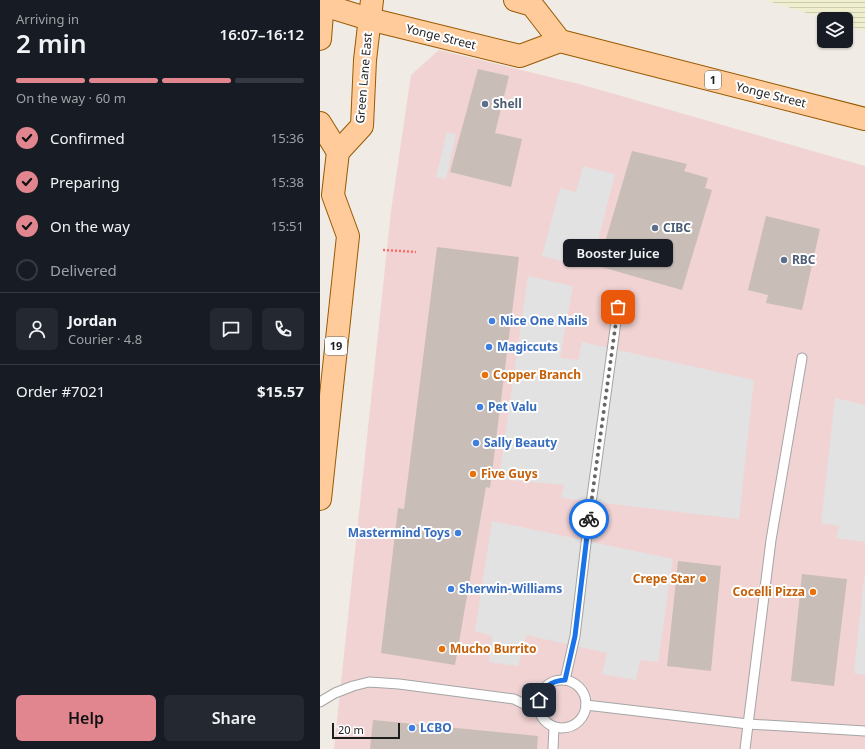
<!DOCTYPE html>
<html lang="en">
<head>
<meta charset="utf-8">
<style>
  :root { --surface:#171b24; --page:#242831; --text:#f1f3f6; --muted:#9ea1a6; --line:#363941; --accent:#e1868f }
  body { margin:0; font-family:"Noto Sans",sans-serif; background:var(--page); color:var(--text); height:100vh; display:flex; flex-direction:column; font-size:15px; white-space:nowrap }
  * { box-sizing:border-box; margin:0 }
  p { font-size:13px; color:var(--muted) }
  .icon { flex:none; width:22px; height:22px; fill:none; stroke:currentColor; stroke-width:2; stroke-linecap:round; stroke-linejoin:round }
  .map { position:relative; flex:1; overflow:hidden }
  .side { display:flex; flex-direction:column; background:var(--surface); width:320px }
  .side>* { flex:none }
  .tools { position:absolute; left:497px; top:12px; display:grid; gap:8px }
  .tools a { display:grid; place-items:center; width:36px; height:36px; border-radius:6px; background:var(--surface); box-shadow:0 1px 3px #0004; font-size:20px }
  .scale { position:absolute; left:12px; bottom:10px; width:68px; box-sizing:border-box; padding-left:4px; border:2px solid #1e1e1e; border-top:0; font-size:11px; line-height:14px; white-space:nowrap; color:#1e1e1e; -webkit-text-stroke:3px #fff; paint-order:stroke }
  .pin { position:absolute; display:grid; place-items:center; width:34px; height:34px; color:#fff; margin:-17px; border-radius:8px; box-shadow:0 2px 6px #0006 }
  .courier { position:absolute; display:grid; place-items:center; width:40px; height:40px; margin:-20px; border:3px solid #1a73e8; border-radius:50%; background:#fff; color:#222; box-shadow:0 1px 5px #0007 }
  .bubble { position:absolute; height:28px; border-radius:6px; background:var(--surface); box-shadow:0 1px 3px #0004; font-size:13px; font-weight:600; line-height:28px; text-align:center }
  .overview em { font-style:normal; font-weight:600 }
  .overview div { display:flex; flex-direction:column-reverse }
  .overview { display:flex; align-items:center; justify-content:space-between; height:68px; padding:0 16px }
  h1 { font-size:26px; font-weight:600; line-height:30px }
  .bar { display:grid; grid-template-columns:repeat(4,1fr); gap:6px 4px; align-content:center; height:48px; padding:0 16px }
  .bar i { height:5px; border-radius:3px; background:var(--line) }
  .bar .current { background:var(--accent) }
  .bar p { grid-column:span 4 }
  .line { display:flex; align-items:center; gap:10px; padding:0 16px; border-top:1px solid var(--line) }
  .line div { flex:1 }
  .round { display:grid; place-items:center; flex:none; width:42px; height:42px; border-radius:6px; background:var(--page) }
  ol { padding:0 16px; list-style:none }
  li { display:flex; align-items:center; gap:12px; height:44px }
  li p { margin-inline-start:auto }
  li .icon { padding:4px; border-radius:50%; background:var(--accent); color:#111; stroke-width:4 }
  li:last-child { color:var(--muted) }
  li i { width:22px; height:22px; border:2px solid var(--line); border-radius:50% }
  .primary-button { display:flex; gap:8px; margin-top:auto; padding:8px 16px }
  .primary-button a { flex:1; height:46px; border-radius:6px; background:var(--accent); color:#111; font-size:16px; font-weight:600; line-height:46px; text-align:center }
  .primary-button a+a { background:var(--page); color:var(--text) }
  main { display:flex; flex:1; min-height:0 }
  .map>svg:first-child { display:block }
  .commercial { fill:#f1d3d4 }
  .farmland { fill:url(#farmland-rules) }
  .parking { fill:#e2e2e2 }
  .building { fill:#c8bdb7 }
  .lines { fill:none; stroke-linecap:round; stroke-linejoin:round }
  .service-casing { stroke:#a5a5a5; stroke-width:11 }
  .primary-casing { stroke:#995900; stroke-width:24 }
  .path { stroke:#ff6966; stroke-width:2.5; stroke-dasharray:2 2; stroke-linecap:butt }
  .service { stroke:#fff; stroke-width:9 }
  .primary { stroke:#ffcb9a; stroke-width:22 }
  .done { stroke:#686663; stroke-width:4; stroke-dasharray:0 7.2 }
  .route { stroke:#1a73e8; stroke-width:5 }
  .service-dot { fill:#5c6f8a; stroke:#fff; stroke-width:1.5 }
  .shop-dot { fill:#3f7fe0; stroke:#fff; stroke-width:1.5 }
  .food-dot { fill:#e8710a; stroke:#fff; stroke-width:1.5 }
  .labels { text-anchor:middle; stroke-width:4; stroke-linejoin:round; paint-order:stroke }
  .shield { fill:#fff; stroke:#626262; stroke-width:1 }
  .shield-label { font-size:11px; font-weight:bold; fill:#1e1e1e }
  .street-label { font-size:12px; fill:#1e1e1e; stroke:#fff }
  .service-label { font-size:12px; font-weight:bold; fill:#4e5e75; stroke:#fff; text-anchor:start }
  .shop-label { font-size:12px; font-weight:bold; fill:#366cbe; stroke:#fff; text-anchor:start }
  .food-label { font-size:12px; font-weight:bold; fill:#c56008; stroke:#fff; text-anchor:start }
</style>
</head>
<body>
<main>
<section class="side">
<div class="overview"><div><h1>2 min</h1><p>Arriving in</p></div><em>16:07–16:12</em></div>
<div class="bar"><i class="current"></i><i class="current"></i><i class="current"></i><i></i><p>On the way · 60 m</p></div>
<ol>
<li><svg class="icon" aria-label="check" viewBox="0 0 24 24"><path d="M5 12l5 5 9-10"/></svg>Confirmed<p>15:36</p></li>
<li><svg class="icon" aria-label="check" viewBox="0 0 24 24"><path d="M5 12l5 5 9-10"/></svg>Preparing<p>15:38</p></li>
<li><svg class="icon" aria-label="check" viewBox="0 0 24 24"><path d="M5 12l5 5 9-10"/></svg>On the way<p>15:51</p></li>
<li><i></i>Delivered</li>
</ol>
<div class="line" style="height:72px"><a class="round"><svg class="icon" aria-label="person" viewBox="0 0 24 24"><circle cx="12" cy="8" r="4"/><path d="M4 21q1-7 8-7t8 7"/></svg></a><div><b>Jordan</b><p>Courier · 4.8</p></div><a class="round"><svg class="icon" aria-label="chat" viewBox="0 0 24 24"><path d="M4 5h16v11H9l-5 4z"/></svg></a><a class="round"><svg class="icon" aria-label="phone" viewBox="0 0 24 24"><path d="M5 4h4l2 5-3 2q2 4 5 5l2-3 5 2v4C11 20 4 13 5 4z"/></svg></a></div>
<div class="line" style="height:52px"><div>Order #7021</div><b>$15.57</b></div>
<div class="primary-button"><a>Help</a><a>Share</a></div>
</section>
<div class="map">
<svg width="545" height="749" viewBox="0 0 545 749">
  <defs>
    <pattern id="farmland-rules" width="6" height="5" patternUnits="userSpaceOnUse"><rect width="6" height="5" fill="#efefcf"/><path d="M0 2.5h6" fill="none" stroke="#ccccb1"/></pattern>
  </defs>
  <rect width="100%" height="100%" fill="#f0ebe4"/>
  <polygon class="commercial" points="119,50 263,85 545,166 545,749 14,749 71,211 91,75"/>
  <polygon class="farmland" points="445,0 545,0 545,31 526,25 526,19 506,19"/>
  <g class="parking">
    <polygon points="127,132 136,134 126,179 116,177"/>
    <polygon points="263,166 295,174 271,268 222,256 240,188 256,192"/>
    <polygon points="208,276 253,286 240,358 258,360 262,342 434,380 419,519 241,498 244,485 179,479"/>
    <polygon points="515,398 545,405 545,542 516,538 519,526 501,523"/>
    <polygon points="172,521 353,559 338,662 320,660 316,680 282,674 287,653 206,635 198,666 169,662 172,636 155,631"/>
    <polygon points="544,578 545,578 545,675 534,673"/>
  </g>
  <g class="building">
    <polygon points="158,69 189,76 175,133 202,139 191,187 130,172"/>
    <polygon points="312,151 367,164 364,171 388,178 385,188 392,190 362,290 278,266"/>
    <polygon points="446,216 500,229 482,310 446,303 448,295 428,290"/>
    <polygon points="117,247 199,257 170,488 166,487 135,665 61,653 78,508 84,509"/>
    <polygon points="358,561 401,566 391,671 347,666"/>
    <polygon points="482,574 527,579 514,686 471,681"/>
    <polygon points="53,720 218,736 217,749 50,749"/>
  </g>
  <g class="lines">
    <g class="service-casing">
      <g id="service">
        <polyline points="245,680 255,636 269,518 298,307"/>
        <circle cx="242" cy="704" r="24"/>
        <polyline points="0,702 15,693 33,686 49,682 79,684 194,699 220,712"/>
        <polyline points="266,705 428,724 545,731"/>
        <polyline points="233,749 234,727"/>
        <polyline points="425,749 451,540 482,358"/>
      </g>
    </g>
    <g class="primary-casing">
      <g id="primary">
        <polyline points="195,0 212,5 240,41"/>
        <polyline points="0,4 49,19 200,56 240,41 545,119"/>
        <polyline points="0,39 3,0"/>
        <polyline points="0,123 18,152"/>
        <polyline points="0,499 28,236 13,195 18,152 42,126 45,60 52,0"/>
      </g>
    </g>
    <polyline class="path" points="63,250 96,252"/>
    <use href="#service" class="service"/>
    <use href="#primary" class="primary"/>
  </g>
  <g class="lines">
    <polyline class="done" points="269,519 298,307"/>
    <path class="route" d="M 219,700 C 224,687 230,681 245,680 L 255,636 L 269,519"/>
  </g>
  <g class="service-dot">
    <circle cx="165" cy="104" r="4"/>
    <circle cx="335" cy="228" r="4"/>
    <circle cx="464" cy="260" r="4"/>
  </g>
  <g class="shop-dot">
    <circle cx="172" cy="321" r="4"/>
    <circle cx="169" cy="347" r="4"/>
    <circle cx="160" cy="407" r="4"/>
    <circle cx="156" cy="443" r="4"/>
    <circle cx="138" cy="533" r="4"/>
    <circle cx="131" cy="589" r="4"/>
    <circle cx="92" cy="728" r="4"/>
  </g>
  <g class="food-dot">
    <circle cx="165" cy="375" r="4"/>
    <circle cx="153" cy="474" r="4"/>
    <circle cx="383" cy="579" r="4"/>
    <circle cx="493" cy="592" r="4"/>
    <circle cx="122" cy="649" r="4"/>
  </g>
  <g class="labels">
    <g class="shield">
      <rect x="385" y="71" width="16" height="18" rx="3"/>
      <rect x="5" y="337" width="22" height="18" rx="3"/>
    </g>
    <g class="shield-label">
      <text x="393" y="84">1</text>
      <text x="16" y="350">19</text>
    </g>
    <g class="street-label">
      <text transform="translate(121 37) rotate(14)" y="4">Yonge Street</text>
      <text transform="translate(44 78) rotate(-85)" y="4">Green Lane East</text>
      <text transform="translate(451 95) rotate(14)" y="4">Yonge Street</text>
    </g>
    <g class="service-label">
      <text x="173" y="108">Shell</text>
      <text x="343" y="232">CIBC</text>
      <text x="472" y="264">RBC</text>
    </g>
    <g class="shop-label">
      <text x="180" y="325">Nice One Nails</text>
      <text x="177" y="351">Magiccuts</text>
      <text x="168" y="411">Pet Valu</text>
      <text x="164" y="447">Sally Beauty</text>
      <text x="130" y="537" text-anchor="end">Mastermind Toys</text>
      <text x="139" y="593">Sherwin-Williams</text>
      <text x="100" y="732">LCBO</text>
    </g>
    <g class="food-label">
      <text x="173" y="379">Copper Branch</text>
      <text x="161" y="478">Five Guys</text>
      <text x="375" y="583" text-anchor="end">Crepe Star</text>
      <text x="485" y="596" text-anchor="end">Cocelli Pizza</text>
      <text x="130" y="653">Mucho Burrito</text>
    </g>
  </g>
</svg>
<div class="tools">
<a><svg class="icon" aria-label="layers" viewBox="0 0 24 24"><path d="M12 4l9 5-9 5-9-5zM3 14l9 5 9-5"/></svg></a>
</div>
<div class="scale">20 m</div>
<div class="pin" style="left:298px;top:307px;background:#ea580c"><svg class="icon" aria-label="bag" viewBox="0 0 24 24"><path d="M5 8h14l-1 12H6zM9 8a3 3 0 0 1 6 0"/></svg></div>
<div class="pin" style="left:219px;top:700px;background:#1f2937"><svg class="icon" aria-label="home" viewBox="0 0 24 24"><path d="M3 11l9-7 9 7M6 9v11h12V9"/></svg></div>
<div class="courier" style="left:269px;top:519px"><svg class="icon" aria-label="bike" viewBox="0 0 24 24"><circle cx="6" cy="16" r="4"/><circle cx="18" cy="16" r="4"/><path d="M6 16l4-8h5l3 8M10 8l3 8H6M13 5h3"/></svg></div>
<div class="bubble" style="left:243px;top:239px;width:110px">Booster Juice</div>
</div>
</main>
</body>
</html>
